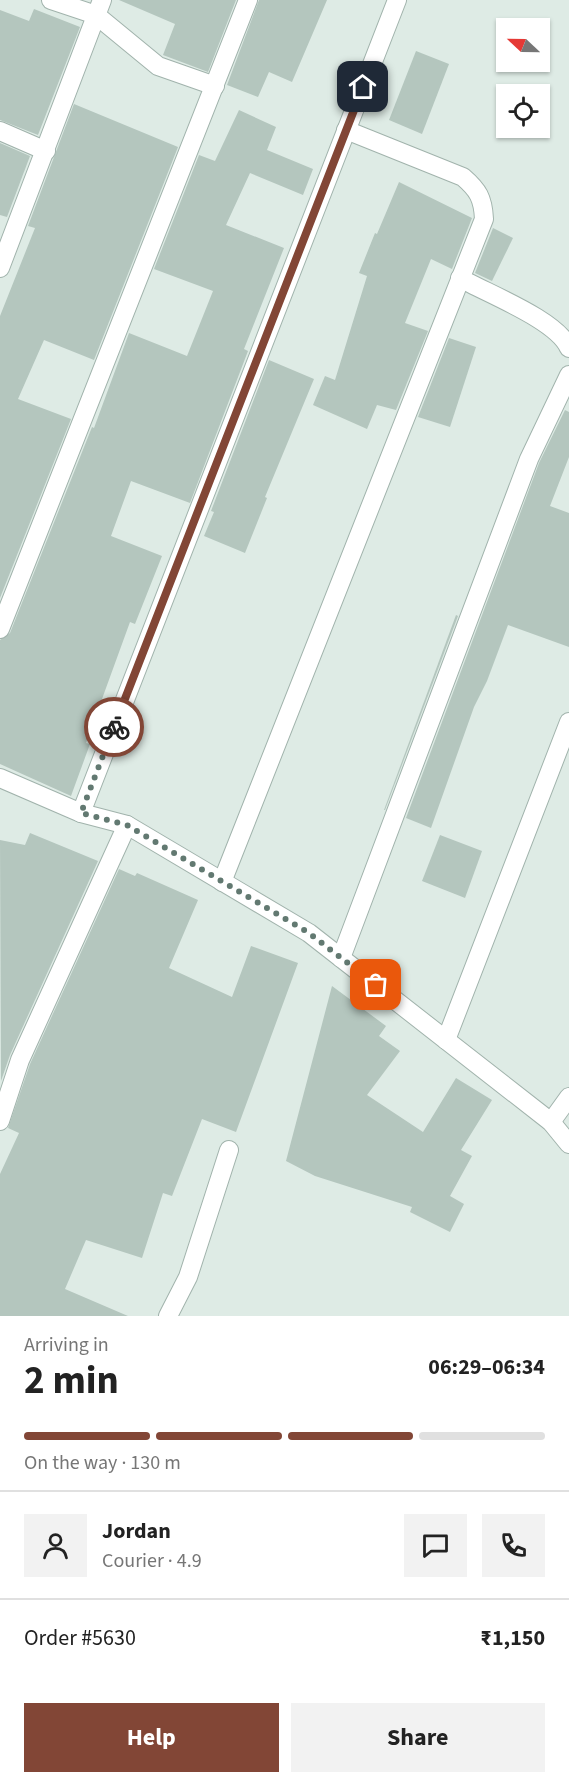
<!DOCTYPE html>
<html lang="en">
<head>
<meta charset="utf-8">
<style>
  :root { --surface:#fff; --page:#f2f2f2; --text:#222; --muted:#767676; --line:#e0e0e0; --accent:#824636 }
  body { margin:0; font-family:"Source Sans 3",sans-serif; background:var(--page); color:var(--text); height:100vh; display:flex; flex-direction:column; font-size:22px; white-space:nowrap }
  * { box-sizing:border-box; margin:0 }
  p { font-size:20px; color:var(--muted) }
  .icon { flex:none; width:33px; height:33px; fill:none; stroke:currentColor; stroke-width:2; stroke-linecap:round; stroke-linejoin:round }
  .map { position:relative; height:1316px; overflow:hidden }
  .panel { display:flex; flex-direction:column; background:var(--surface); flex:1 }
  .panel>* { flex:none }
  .needle { width:39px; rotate:292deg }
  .buttons { position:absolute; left:496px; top:18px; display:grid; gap:12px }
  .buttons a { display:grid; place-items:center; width:54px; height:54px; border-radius:0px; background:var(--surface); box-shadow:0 2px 4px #0004; font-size:30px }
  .pin { position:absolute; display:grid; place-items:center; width:51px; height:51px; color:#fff; margin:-26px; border-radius:12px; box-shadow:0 3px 9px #0006 }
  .courier { position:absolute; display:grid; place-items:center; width:60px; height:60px; margin:-30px; border:4px solid #824636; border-radius:50%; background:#fff; color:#222; box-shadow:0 2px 8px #0007 }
  .head em { font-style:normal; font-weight:700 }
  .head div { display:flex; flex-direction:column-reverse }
  .head { display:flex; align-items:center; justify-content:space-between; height:102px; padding:0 24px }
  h1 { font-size:39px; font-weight:700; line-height:45px }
  .bar { display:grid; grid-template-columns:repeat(4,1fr); gap:9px 6px; align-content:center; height:72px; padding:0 24px }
  .bar i { height:8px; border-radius:4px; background:var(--line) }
  .bar .current { background:var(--accent) }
  .bar p { grid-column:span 4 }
  .line { display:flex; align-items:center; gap:15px; padding:0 24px; border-top:2px solid var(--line) }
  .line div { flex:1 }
  .round { display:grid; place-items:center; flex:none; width:63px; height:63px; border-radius:0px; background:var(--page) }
  .action { display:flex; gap:12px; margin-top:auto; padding:12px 24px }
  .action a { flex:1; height:69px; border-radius:0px; background:var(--accent); color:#fff; font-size:24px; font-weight:700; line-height:69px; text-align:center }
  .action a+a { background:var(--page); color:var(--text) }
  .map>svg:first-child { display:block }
  .building { fill:#b4c6be }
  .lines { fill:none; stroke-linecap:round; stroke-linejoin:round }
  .street-casing { stroke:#a1b3ac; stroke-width:20 }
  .street { stroke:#fff; stroke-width:18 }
  .done { stroke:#627971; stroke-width:6; stroke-dasharray:0 10.8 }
  .route { stroke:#824636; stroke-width:8 }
</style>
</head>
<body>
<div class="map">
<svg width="569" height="1316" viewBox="0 0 569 1316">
  <rect width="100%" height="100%" fill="#deebe5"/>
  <g class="building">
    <polygon points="119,0 236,0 208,72 163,55 175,24"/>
    <polygon points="259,0 327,0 292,82 269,72 258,97 227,85"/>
    <polygon points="34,9 80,27 38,135 0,120 0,10 29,21"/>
    <polygon points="416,51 449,64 422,134 389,120"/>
    <polygon points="74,104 178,147 94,360 44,340 18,399 71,419 0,598 0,316 35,228 28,226"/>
    <polygon points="239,110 276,127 267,150 313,169 303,195 250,173 226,225 284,248 244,349 248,351 190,503 131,481 111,536 162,556 135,624 130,622 86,743 90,744 71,796 0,764 0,640 10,633 92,427 94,428 129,333 187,356 213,291 154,269 199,155 215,161"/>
    <polygon points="0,143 30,156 7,217 0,215"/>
    <polygon points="399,182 472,218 452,269 431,259 405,323 428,331 396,410 377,405 367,429 313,405 325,376 335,380 367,276 359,273 375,233 377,234"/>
    <polygon points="493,228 513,238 492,281 475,273"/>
    <polygon points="449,338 476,347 450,427 418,417"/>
    <polygon points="269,360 314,379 265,497 267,498 245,553 204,536 214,512 211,511"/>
    <polygon points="565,410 569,412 569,457 550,506 569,513 569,647 508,625 487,681 474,707 431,828 406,818 539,463"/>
    <polygon points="456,615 458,616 385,810 384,810"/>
    <polygon points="30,833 98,861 10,1055 1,1081 0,840 25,845"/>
    <polygon points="440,835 482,851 465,898 422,881"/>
    <polygon points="119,869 135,876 137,873 198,900 169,968 232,997 251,946 298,963 236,1132 202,1119 172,1196 163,1193 142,1258 86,1240 65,1289 128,1316 0,1316 0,1174 19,1133 8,1128 30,1064"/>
    <polygon points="332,986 386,1026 379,1036 400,1051 367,1095 423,1132 456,1078 492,1100 461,1150 472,1156 450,1196 464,1204 450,1232 410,1212 412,1207 315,1176 286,1161"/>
  </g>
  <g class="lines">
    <g class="street-casing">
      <g id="street">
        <polyline points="51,0 96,15 158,66 215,86"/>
        <polyline points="0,131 46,151"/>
        <polyline points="0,268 102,0"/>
        <path d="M 460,278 C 488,294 557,320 569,348"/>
        <polyline points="0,629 248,0"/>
        <polyline points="0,778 81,813 127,825 309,933 551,1122 569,1144"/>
        <polyline points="81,813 397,0"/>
        <path d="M 222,882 L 484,219 C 483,198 478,190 463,177 L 346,130"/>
        <polyline points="341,958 529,459 569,375"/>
        <polyline points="446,1040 569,722"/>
        <polyline points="0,1121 20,1060 127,825"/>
        <polyline points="551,1122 569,1097"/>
        <polyline points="168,1316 188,1277 229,1150"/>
      </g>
    </g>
    <use href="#street" class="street"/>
  </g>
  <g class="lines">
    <polyline class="done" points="114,727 81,813 127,825 309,933 376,985"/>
    <polyline class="route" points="114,727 363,87"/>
  </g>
</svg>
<div class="buttons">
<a><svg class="needle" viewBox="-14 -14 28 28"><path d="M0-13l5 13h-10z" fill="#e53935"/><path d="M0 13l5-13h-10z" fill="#767676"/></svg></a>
<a><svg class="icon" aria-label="locate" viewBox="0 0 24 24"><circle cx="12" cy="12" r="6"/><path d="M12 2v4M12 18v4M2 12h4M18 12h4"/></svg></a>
</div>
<div class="pin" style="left:376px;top:985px;background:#ea580c"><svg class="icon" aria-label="bag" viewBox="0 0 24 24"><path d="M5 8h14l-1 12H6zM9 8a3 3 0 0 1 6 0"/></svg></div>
<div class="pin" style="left:363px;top:87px;background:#1f2937"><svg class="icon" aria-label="home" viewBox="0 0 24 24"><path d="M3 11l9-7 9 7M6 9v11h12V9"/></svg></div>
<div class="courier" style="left:114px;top:727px"><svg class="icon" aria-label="bike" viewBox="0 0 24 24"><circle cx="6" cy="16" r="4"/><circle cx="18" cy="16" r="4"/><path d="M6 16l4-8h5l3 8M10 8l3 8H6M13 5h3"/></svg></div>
</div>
<section class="panel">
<div class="head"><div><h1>2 min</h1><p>Arriving in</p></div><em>06:29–06:34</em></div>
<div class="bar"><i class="current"></i><i class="current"></i><i class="current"></i><i></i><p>On the way · 130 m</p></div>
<div class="line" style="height:108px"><a class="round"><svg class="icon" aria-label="person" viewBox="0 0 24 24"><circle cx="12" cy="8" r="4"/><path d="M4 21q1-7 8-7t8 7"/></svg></a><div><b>Jordan</b><p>Courier · 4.9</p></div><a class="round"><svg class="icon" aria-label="chat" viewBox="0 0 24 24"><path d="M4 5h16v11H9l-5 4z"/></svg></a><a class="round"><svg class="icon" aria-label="phone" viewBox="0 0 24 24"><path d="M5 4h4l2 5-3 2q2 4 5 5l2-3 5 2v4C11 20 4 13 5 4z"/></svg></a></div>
<div class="line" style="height:78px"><div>Order #5630</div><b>₹1,150</b></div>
<div class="action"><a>Help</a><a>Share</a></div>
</section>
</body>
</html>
